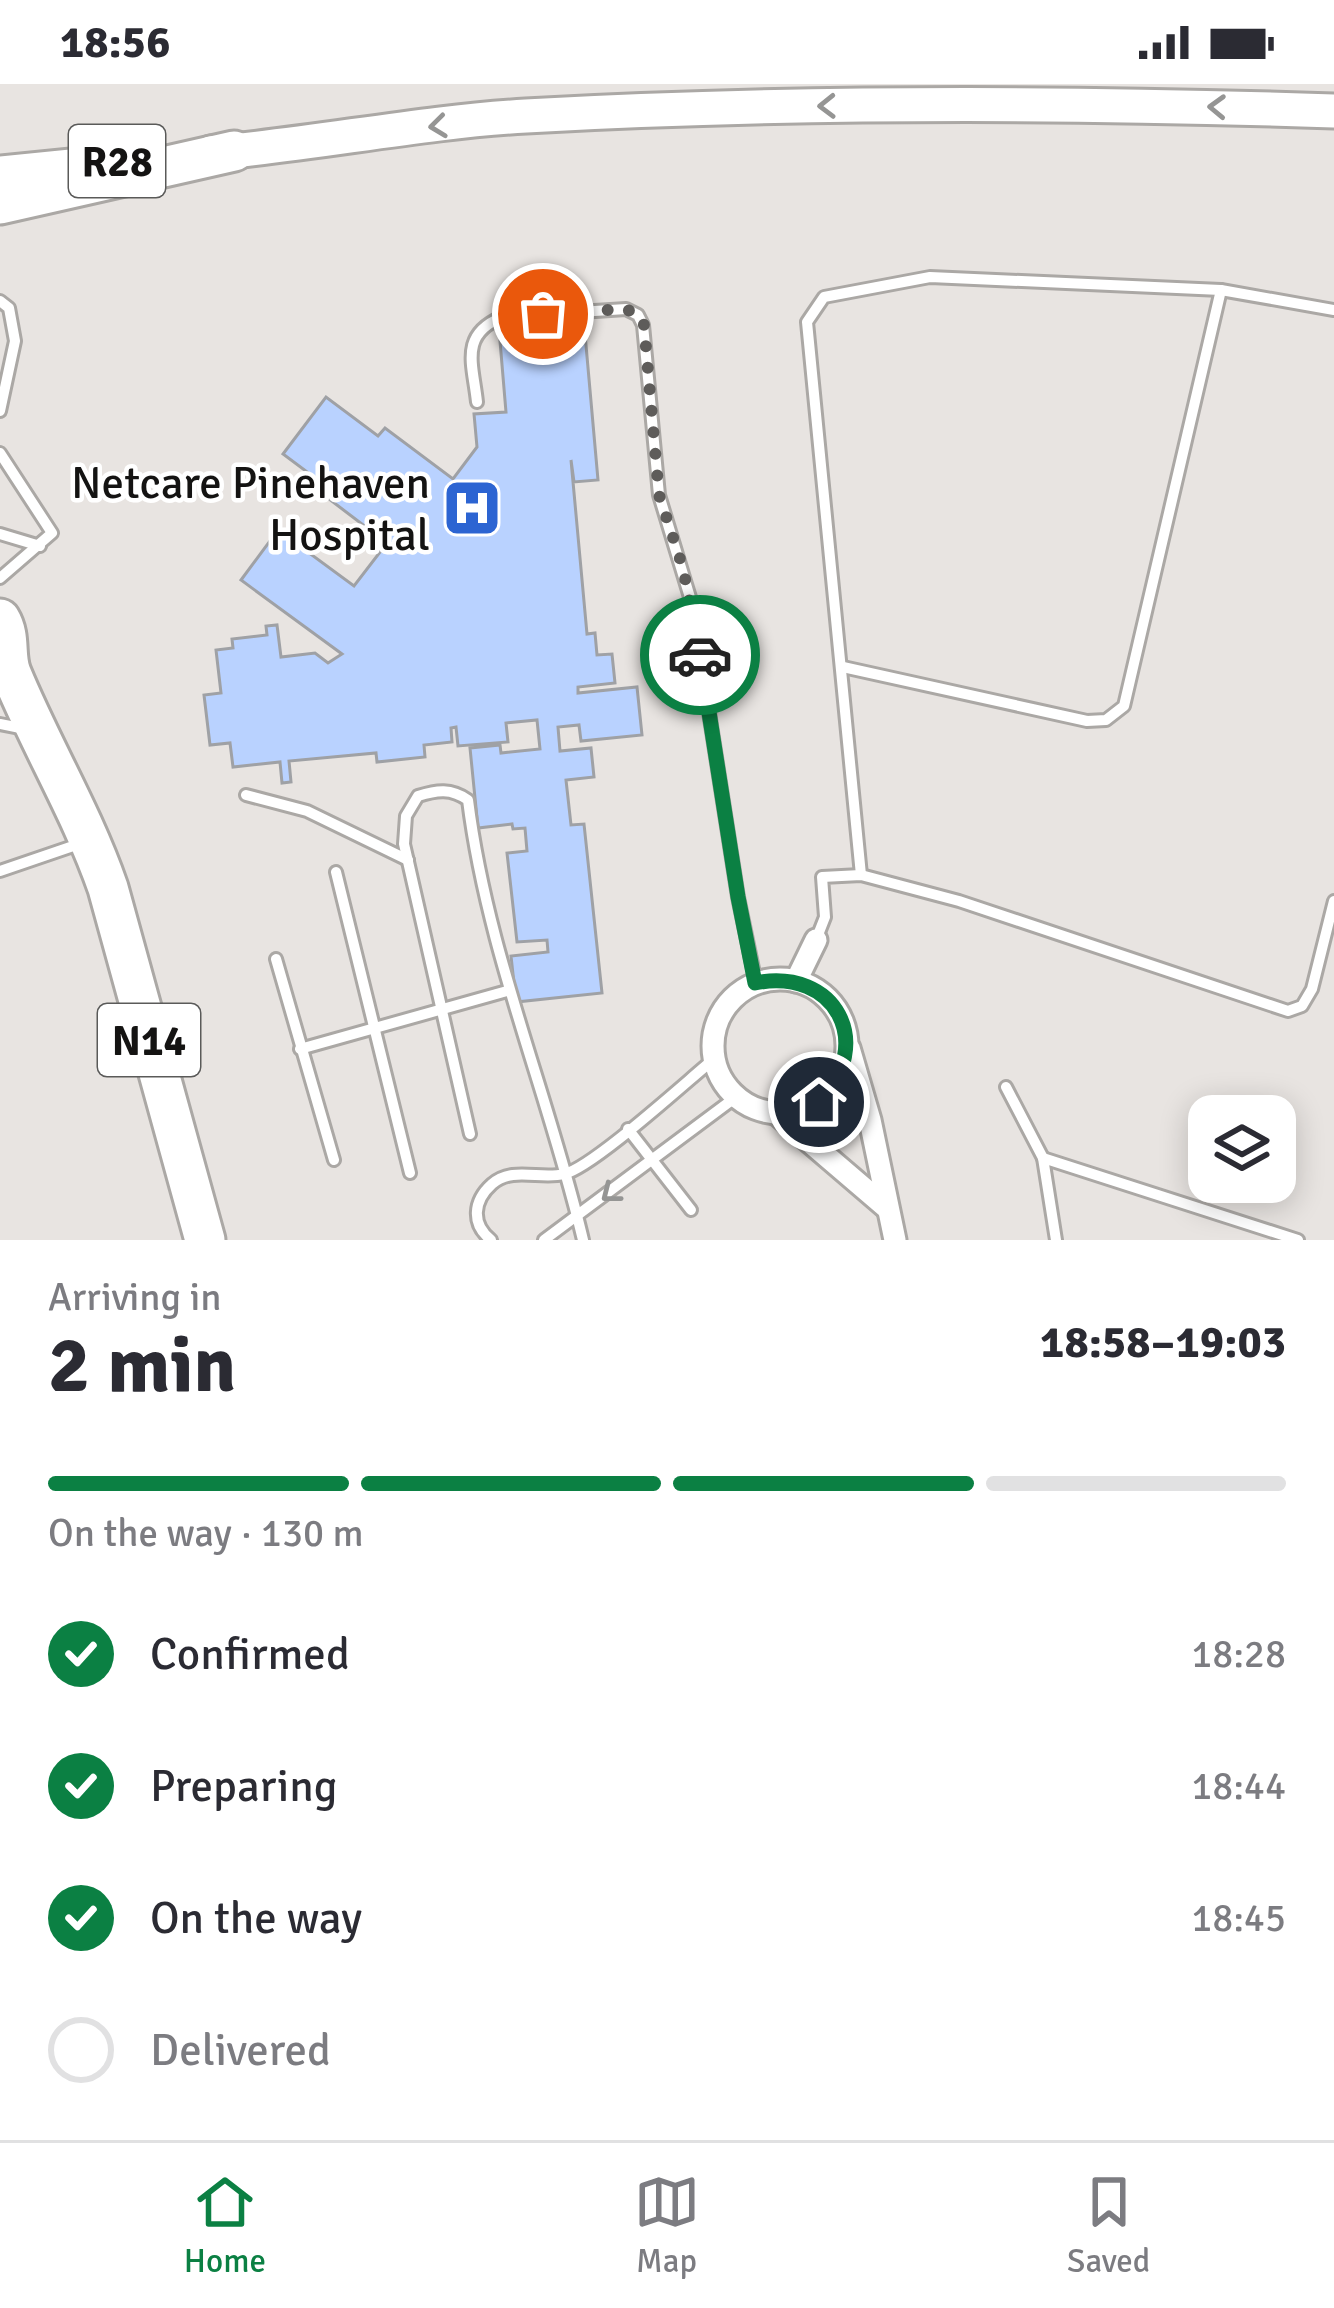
<!DOCTYPE html>
<html lang="en">
<head>
<meta charset="utf-8">
<style>
  :root { --surface:#fff; --page:#f2f2f3; --text:#2b2b33; --muted:#7c7c81; --line:#e1e1e2; --accent:#0b8043 }
  body { margin:0; font-family:Signika,sans-serif; background:var(--page); color:var(--text); height:100vh; display:flex; flex-direction:column; font-size:45px; white-space:nowrap }
  * { box-sizing:border-box; margin:0 }
  p { font-size:39px; color:var(--muted) }
  .icon { flex:none; width:66px; height:66px; fill:none; stroke:currentColor; stroke-width:2; stroke-linecap:round; stroke-linejoin:round }
  .map { position:relative; height:1156px; overflow:hidden }
  .drawer { display:flex; flex-direction:column; background:var(--surface); flex:1 }
  .drawer>* { flex:none }
  .controls { position:absolute; left:1188px; top:1011px; display:grid; gap:24px }
  .controls a { display:grid; place-items:center; width:108px; height:108px; border-radius:24px; background:var(--surface); box-shadow:0 6px 30px #0003; font-size:60px }
  .pin { position:absolute; display:grid; place-items:center; width:102px; height:102px; color:#fff; margin:-51px; border:6px solid #fff; border-radius:50%; box-shadow:0 3px 12px #0007 }
  .courier { position:absolute; display:grid; place-items:center; width:120px; height:120px; margin:-60px; border:9px solid #0b8043; border-radius:50%; background:#fff; color:#222; box-shadow:0 3px 15px #0007 }
  .overview em { font-style:normal; font-weight:700 }
  .overview div { display:flex; flex-direction:column-reverse }
  .overview { display:flex; align-items:center; justify-content:space-between; height:204px; padding:0 48px }
  h1 { font-size:78px; font-weight:700; line-height:90px }
  .bar { display:grid; grid-template-columns:repeat(4,1fr); gap:18px 12px; align-content:center; height:144px; padding:0 48px }
  .bar i { height:15px; border-radius:9px; background:var(--line) }
  .bar .active { background:var(--accent) }
  .bar p { grid-column:span 4 }
  ol { padding:0 48px; list-style:none }
  li { display:flex; align-items:center; gap:36px; height:132px }
  li p { margin-inline-start:auto }
  li .icon { padding:12px; border-radius:50%; background:var(--accent); color:#fff; stroke-width:4 }
  li:last-child { color:var(--muted) }
  li i { width:66px; height:66px; border:6px solid var(--line); border-radius:50% }
  .status { display:flex; justify-content:space-between; align-items:center; height:84px; padding:0 60px; background:var(--surface); direction:ltr }
  .status svg { height:33px; fill:currentColor }
  .tabs { display:flex; justify-content:space-around; align-items:center; height:168px; border-top:3px solid var(--line); background:var(--surface); font-size:33px; color:var(--muted) }
  .tabs a { display:grid; justify-items:center; gap:6px }
  .tabs .active { color:var(--accent) }
  .map>svg:first-child { display:block }
  .building { fill:#b9d2ff; stroke:#9fa1a5; stroke-width:3 }
  .lines { fill:none; stroke-linecap:round; stroke-linejoin:round }
  .lane-casing { stroke:#aba8a5; stroke-width:16 }
  .street-casing { stroke:#aba8a5; stroke-width:27 }
  .primary-casing { stroke:#aba8a5; stroke-width:39 }
  .highway-casing { stroke:#aba8a5; stroke-width:45 }
  .lane { stroke:#fff; stroke-width:10 }
  .street { stroke:#fff; stroke-width:21 }
  .primary { stroke:#fff; stroke-width:33 }
  .highway { stroke:#fff; stroke-width:39 }
  .oneway { stroke:#959594 }
  .done { stroke:#5e5c5a; stroke-width:12; stroke-dasharray:0 21.6 }
  .route { stroke:#0b8043; stroke-width:15 }
  .labels { text-anchor:middle; stroke-width:9; stroke-linejoin:round; paint-order:stroke }
  .shield { fill:#fff; stroke:#5a5a59; stroke-width:3 }
  .shield-label { font-size:42px; font-weight:bold; fill:#141312 }
  .poi-label { font-size:45px; fill:#141312; stroke:#fff; text-anchor:end }
</style>
</head>
<body>
<div class="status"><b>18:56</b><svg viewBox="0 0 49 12"><path d="M0 12V9h3v3zM5 12V6h3v6zM10 12V3h3v9zM15 12V0h3v12zM26 1h20v11H26zM47 4h2v5h-2z"/></svg></div>
<div class="map">
<svg width="1334" height="1156" viewBox="0 0 1334 1156">
  <rect width="100%" height="100%" fill="#e8e4e1"/>
  <polygon class="building" points="585,250 598,396 574,398 571,376 587,550 595,549 597,571 612,570 615,599 578,603 578,609 637,603 642,651 581,657 579,641 558,643 560,667 591,664 594,693 566,696 571,741 584,740 602,909 516,918 511,872 548,868 547,856 517,858 507,769 527,767 525,744 513,745 512,740 478,744 470,664 500,661 501,669 540,665 537,636 506,639 508,658 458,662 456,643 451,644 452,658 424,661 425,673 377,678 376,669 289,677 291,698 282,699 280,678 233,683 230,659 210,661 204,611 221,609 216,566 233,564 232,555 267,551 266,542 277,541 281,573 315,569 328,579 342,570 241,496 278,446 354,502 387,459 329,415 334,408 283,370 326,313 378,352 385,344 453,395 477,363 474,330 506,328 500,257"/>
  <g class="lines">
    <g class="lane-casing">
      <g id="lane">
        <polyline points="0,217 9,224 15,257 0,327"/>
        <path d="M 477,318 C 473,280 459,251 502,233 L 626,225 L 638,231 L 643,241 L 659,411 L 692,520 L 738,813 L 756,899"/>
        <polyline points="0,369 52,449 0,494"/>
        <polyline points="0,450 40,462"/>
        <polyline points="843,583 1087,637 1106,636 1124,622 1221,206"/>
        <polyline points="0,640 25,645"/>
        <polyline points="246,711 307,727 408,776"/>
        <polyline points="0,787 82,759"/>
        <polyline points="336,788 410,1089"/>
        <polyline points="861,791 807,238 824,213 930,193 1221,206 1334,226"/>
        <polyline points="816,856 825,833 822,793 861,791 959,817 1288,927 1302,922 1312,905 1334,817"/>
        <polyline points="276,875 334,1076"/>
        <polyline points="300,965 507,907"/>
        <polyline points="1006,1003 1043,1074"/>
        <polyline points="628,1045 691,1126"/>
        <path d="M 470,1050 L 404,760 L 406,732 L 418,712 C 437,706 451,704 468,716 C 487,868 548,1008 583,1156"/>
        <path d="M 491,1156 C 471,1140 473,1117 492,1100 C 513,1082 540,1096 564,1090 C 592,1084 687,997 714,975"/>
        <polyline points="544,1156 736,1013"/>
        <polyline points="1056,1156 1043,1074 1298,1156"/>
      </g>
    </g>
    <g class="street-casing">
      <g id="street">
        <circle cx="780" cy="962" r="67"/>
        <polyline points="796,897 816,856"/>
        <polyline points="849,964 870,1036 895,1156"/>
        <polyline points="776,1029 887,1124"/>
      </g>
    </g>
    <g class="primary-casing">
      <g id="primary">
        <path d="M 211,69 C 316,60 421,38 526,32 C 796,17 1065,18 1334,27"/>
        <polyline points="0,89 141,75"/>
      </g>
    </g>
    <g class="highway-casing">
      <g id="highway">
        <polyline points="0,120 234,67"/>
        <path d="M 0,535 C 11,553 4,571 11,589 C 41,662 82,729 108,804 L 205,1156"/>
      </g>
    </g>
    <use href="#lane" class="lane"/>
    <use href="#street" class="street"/>
    <use href="#primary" class="primary"/>
    <use href="#highway" class="highway"/>
  </g>
  <defs><path id="oneway-chevron" d="M-2-3.5L2.5 0L-2 3.5" fill="none" stroke-width="1.6" stroke-linecap="round" stroke-linejoin="round" transform="scale(3)"/></defs>
  <g class="oneway">
    <use href="#oneway-chevron" transform="translate(827 22) rotate(179)"/>
    <use href="#oneway-chevron" transform="translate(1217 23) rotate(-178)"/>
    <use href="#oneway-chevron" transform="translate(438 42) rotate(173)"/>
    <use href="#oneway-chevron" transform="translate(610 1110) rotate(142)"/>
  </g>
  <g class="lines">
    <polyline class="done" points="543,230 626,225 638,231 644,241 659,411 683,484 700,571"/>
    <path class="route" d="M 700,571 L 738,813 L 755,899 C 836,883 876,960 819,1018"/>
  </g>
  <defs>
    <g id="hospital-square" transform="scale(3)"><rect x="-9" y="-9" width="18" height="18" rx="4" fill="#2c64d2" stroke="#fff"/><path d="M-5-5h3v3.5h4V-5h3V5h-3V1.5h-4V5h-3Z" fill="#fff"/></g>
  </defs>
  <g fill-rule="evenodd">
    <use href="#hospital-square" x="472" y="424"/>
  </g>
  <g class="labels">
    <g class="shield">
      <rect x="69" y="41" width="96" height="72" rx="9"/>
      <rect x="98" y="920" width="102" height="72" rx="9"/>
    </g>
    <g class="shield-label">
      <text x="117" y="92">R28</text>
      <text x="149" y="971">N14</text>
    </g>
    <g class="poi-label">
      <text x="430" y="414">Netcare Pinehaven<tspan x="430" dy="52">Hospital</tspan></text>
    </g>
  </g>
</svg>
<div class="controls">
<a><svg class="icon" aria-label="layers" viewBox="0 0 24 24"><path d="M12 4l9 5-9 5-9-5zM3 14l9 5 9-5"/></svg></a>
</div>
<div class="pin" style="left:543px;top:230px;background:#ea580c"><svg class="icon" aria-label="bag" viewBox="0 0 24 24"><path d="M5 8h14l-1 12H6zM9 8a3 3 0 0 1 6 0"/></svg></div>
<div class="pin" style="left:819px;top:1018px;background:#1f2937"><svg class="icon" aria-label="home" viewBox="0 0 24 24"><path d="M3 11l9-7 9 7M6 9v11h12V9"/></svg></div>
<div class="courier" style="left:700px;top:571px"><svg class="icon" aria-label="car" viewBox="0 0 24 24"><path d="M5 17H2v-5l4-1 3-4h7l3 4 3 1v5h-3M9 17h6M6 11h13"/><circle cx="7" cy="17" r="2"/><circle cx="17" cy="17" r="2"/></svg></div>
</div>
<section class="drawer">
<div class="overview"><div><h1>2 min</h1><p>Arriving in</p></div><em>18:58–19:03</em></div>
<div class="bar"><i class="active"></i><i class="active"></i><i class="active"></i><i></i><p>On the way · 130 m</p></div>
<ol>
<li><svg class="icon" aria-label="check" viewBox="0 0 24 24"><path d="M5 12l5 5 9-10"/></svg>Confirmed<p>18:28</p></li>
<li><svg class="icon" aria-label="check" viewBox="0 0 24 24"><path d="M5 12l5 5 9-10"/></svg>Preparing<p>18:44</p></li>
<li><svg class="icon" aria-label="check" viewBox="0 0 24 24"><path d="M5 12l5 5 9-10"/></svg>On the way<p>18:45</p></li>
<li><i></i>Delivered</li>
</ol>
</section>
<nav class="tabs">
<a class="active"><svg class="icon" aria-label="home" viewBox="0 0 24 24"><path d="M3 11l9-7 9 7M6 9v11h12V9"/></svg>Home</a>
<a><svg class="icon" aria-label="map" viewBox="0 0 24 24"><path d="M3 6l6-2 6 2 6-2v14l-6 2-6-2-6 2zM9 4v14M15 6v14"/></svg>Map</a>
<a><svg class="icon" aria-label="saved" viewBox="0 0 24 24"><path d="M7 4h10v16l-5-4-5 4z"/></svg>Saved</a>
</nav>
</body>
</html>
